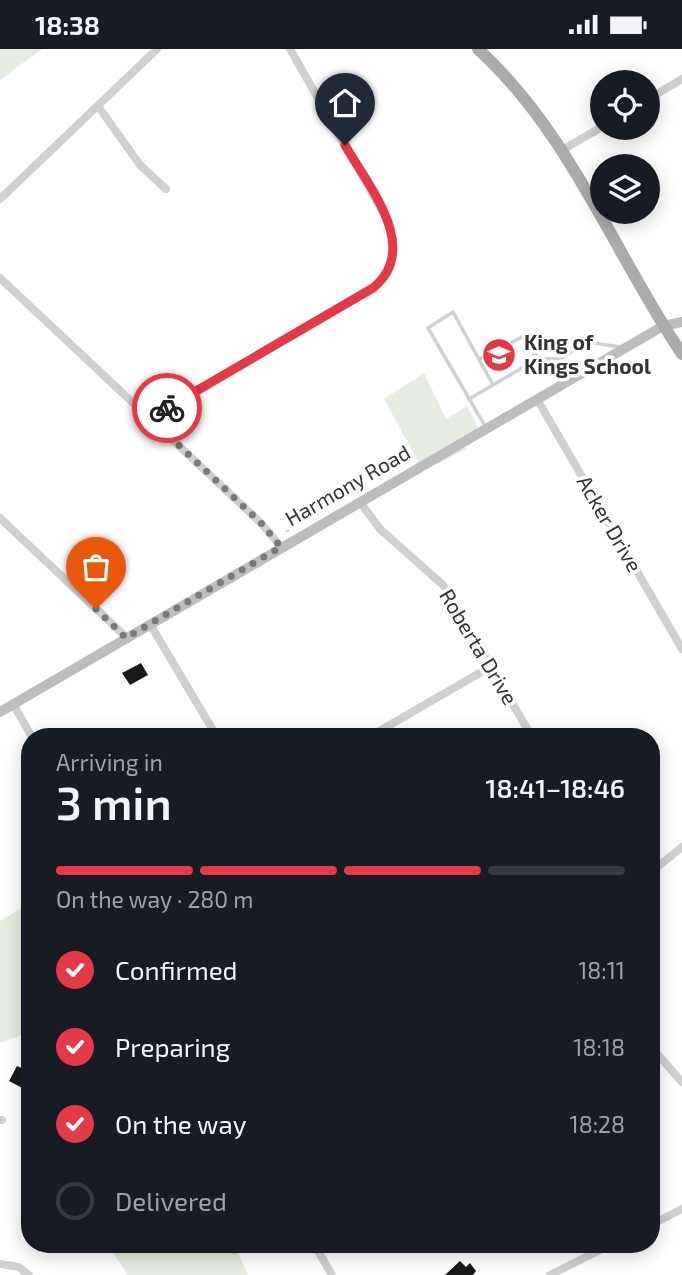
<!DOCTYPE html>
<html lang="en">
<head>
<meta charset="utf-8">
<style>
  :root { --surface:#171b24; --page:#242831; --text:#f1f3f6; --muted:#9ea1a6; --line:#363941; --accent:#e63946 }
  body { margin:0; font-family:"Exo 2",sans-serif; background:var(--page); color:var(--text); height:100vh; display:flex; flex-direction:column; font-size:26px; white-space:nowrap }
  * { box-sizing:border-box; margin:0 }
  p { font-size:23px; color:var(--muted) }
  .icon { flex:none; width:38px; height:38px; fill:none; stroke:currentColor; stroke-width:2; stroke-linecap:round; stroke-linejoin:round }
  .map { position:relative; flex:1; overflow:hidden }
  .details { position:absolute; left:21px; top:679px; width:639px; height:525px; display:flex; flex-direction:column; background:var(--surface); border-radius:28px; box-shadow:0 4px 18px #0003 }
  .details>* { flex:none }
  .fabs { position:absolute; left:590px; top:21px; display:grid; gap:14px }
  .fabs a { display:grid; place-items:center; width:70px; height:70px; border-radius:50%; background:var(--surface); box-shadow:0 4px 18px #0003; font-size:35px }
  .pin { position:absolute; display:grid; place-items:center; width:60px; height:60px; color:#fff; margin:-72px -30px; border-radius:50% 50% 50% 0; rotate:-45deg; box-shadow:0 0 7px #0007 }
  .pin .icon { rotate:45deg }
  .courier { position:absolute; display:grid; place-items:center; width:70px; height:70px; margin:-35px; border:5px solid #e63946; border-radius:50%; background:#fff; color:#222; box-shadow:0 2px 9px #0007 }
  .headline em { font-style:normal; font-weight:600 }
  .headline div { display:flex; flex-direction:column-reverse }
  .headline { display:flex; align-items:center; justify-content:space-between; height:119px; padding:0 35px }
  h1 { font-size:46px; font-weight:600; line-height:52px }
  .bar { display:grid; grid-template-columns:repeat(4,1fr); gap:10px 7px; align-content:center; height:84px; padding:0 35px }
  .bar i { height:9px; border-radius:5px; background:var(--line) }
  .bar .current { background:var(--accent) }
  .bar p { grid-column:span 4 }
  ol { padding:0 35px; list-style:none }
  li { display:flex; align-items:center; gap:21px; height:77px }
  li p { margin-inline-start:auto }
  li .icon { padding:7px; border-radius:50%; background:var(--accent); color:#fff; stroke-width:4 }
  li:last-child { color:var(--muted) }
  li i { width:38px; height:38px; border:4px solid var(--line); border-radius:50% }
  .status { display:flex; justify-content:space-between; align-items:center; height:49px; padding:0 35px; background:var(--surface); direction:ltr }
  .status svg { height:19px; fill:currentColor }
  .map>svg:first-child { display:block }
  .green { fill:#e6ecdf }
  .building { fill:#1a1a1a }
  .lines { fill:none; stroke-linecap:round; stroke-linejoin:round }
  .path { stroke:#cdcdcd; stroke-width:2; stroke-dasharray:3.5 3.5; stroke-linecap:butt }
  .lane { stroke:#d0d0d0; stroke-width:3.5 }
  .street { stroke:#d0d0d0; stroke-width:8 }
  .secondary { stroke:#bdbdbd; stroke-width:10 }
  .primary { stroke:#ababab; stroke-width:12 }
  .done { stroke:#7a7a7a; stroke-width:7; stroke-dasharray:0 12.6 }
  .route { stroke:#e63946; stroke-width:9 }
  .labels { text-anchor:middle; stroke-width:7; stroke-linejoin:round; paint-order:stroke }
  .poi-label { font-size:21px; font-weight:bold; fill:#333; stroke:#fff; text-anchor:start }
  .street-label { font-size:21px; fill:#333; stroke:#fff }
</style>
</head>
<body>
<div class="status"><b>18:38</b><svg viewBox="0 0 49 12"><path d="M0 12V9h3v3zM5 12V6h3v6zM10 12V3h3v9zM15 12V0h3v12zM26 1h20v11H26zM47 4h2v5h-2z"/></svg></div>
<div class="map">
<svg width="682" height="1226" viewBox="0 0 682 1226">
  <rect width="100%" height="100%" fill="#fff"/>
  <g class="green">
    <polygon points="0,0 42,0 0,31"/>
    <polygon points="424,324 446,370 467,357 478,379 459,390 466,400 438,415 432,406 419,414 384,350"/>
    <polygon points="30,854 30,983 0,994 0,872"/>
    <polygon points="107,1195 234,1195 248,1226 128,1226"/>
  </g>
  <g class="building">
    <polygon points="141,614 148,626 130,636 122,624"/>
    <polygon points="17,1017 30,1023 30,1043 9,1032"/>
    <polygon points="460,1212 466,1218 470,1214 476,1222 473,1226 445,1226"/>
  </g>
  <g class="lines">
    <polyline class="path" points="286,483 361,439"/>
    <g class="lane">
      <polyline points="481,309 526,286 534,305 544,310 560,310"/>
      <polyline points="558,334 560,310 588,293 620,298"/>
      <polyline points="469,350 529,315 534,305"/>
      <polyline points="485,377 428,279 453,263 493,336"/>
    </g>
    <g class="street">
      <polyline points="648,50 682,30"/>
      <polyline points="98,57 140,116 166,140"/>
      <polyline points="562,101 602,78"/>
      <polyline points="0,150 157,0"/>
      <polyline points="0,229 261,474 281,498"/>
      <polyline points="537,350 682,600"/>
      <path d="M 151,370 L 373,239 C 399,217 397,194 384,165 L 290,0"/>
      <polyline points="360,453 380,480 443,536 532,688"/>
      <polyline points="0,469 126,588"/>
      <polyline points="150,575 217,688"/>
      <polyline points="13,655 32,688"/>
      <polyline points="369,688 490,618"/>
      <polyline points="651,823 682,798"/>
      <polyline points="651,998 682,1033"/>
      <polyline points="0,1071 2,1071"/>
      <polyline points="651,1176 682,1160"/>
      <polyline points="314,1195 332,1226"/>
      <polyline points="234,1201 247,1195"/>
      <polyline points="0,1215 19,1218 29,1226"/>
      <polyline points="550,1226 612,1195"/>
    </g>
    <polyline class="secondary" points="0,663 663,277 682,273"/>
    <path class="primary" d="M 478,0 C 570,84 614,204 682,305"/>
  </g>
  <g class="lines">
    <polyline class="done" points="96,560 126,589 281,498 261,474 151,370 167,359"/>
    <path class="route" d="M 167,359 L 373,239 C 422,199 368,137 345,96"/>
  </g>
  <defs>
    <g id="school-disc" transform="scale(1.75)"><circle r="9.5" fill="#e63946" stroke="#fff"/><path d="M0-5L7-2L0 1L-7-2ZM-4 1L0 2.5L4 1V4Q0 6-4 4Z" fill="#fff"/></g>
  </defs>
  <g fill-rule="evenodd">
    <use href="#school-disc" x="499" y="306"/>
  </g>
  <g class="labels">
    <g class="poi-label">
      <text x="524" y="301">King of<tspan x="524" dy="24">Kings School</tspan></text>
    </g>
    <g class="street-label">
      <text transform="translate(348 437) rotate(-30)" y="7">Harmony Road</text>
      <text transform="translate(609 475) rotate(60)" y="7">Acker Drive</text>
      <text transform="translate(478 598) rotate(59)" y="7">Roberta Drive</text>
    </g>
  </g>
</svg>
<div class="fabs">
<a><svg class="icon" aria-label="locate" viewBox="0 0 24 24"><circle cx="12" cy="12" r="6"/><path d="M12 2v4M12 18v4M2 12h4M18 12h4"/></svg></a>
<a><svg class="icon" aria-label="layers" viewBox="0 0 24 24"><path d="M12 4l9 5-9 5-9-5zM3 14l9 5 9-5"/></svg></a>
</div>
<div class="pin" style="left:96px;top:560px;background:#ea580c"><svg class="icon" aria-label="bag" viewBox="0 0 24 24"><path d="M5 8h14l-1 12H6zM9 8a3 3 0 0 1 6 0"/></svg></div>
<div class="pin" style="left:345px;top:96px;background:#1f2937"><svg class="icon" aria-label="home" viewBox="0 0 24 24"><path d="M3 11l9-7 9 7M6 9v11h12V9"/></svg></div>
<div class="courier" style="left:167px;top:359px"><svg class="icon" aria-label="bike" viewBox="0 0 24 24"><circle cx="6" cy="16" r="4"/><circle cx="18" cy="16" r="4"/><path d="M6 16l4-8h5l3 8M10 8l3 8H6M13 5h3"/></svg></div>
<section class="details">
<div class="headline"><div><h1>3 min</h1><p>Arriving in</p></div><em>18:41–18:46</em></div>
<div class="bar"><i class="current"></i><i class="current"></i><i class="current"></i><i></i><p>On the way · 280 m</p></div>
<ol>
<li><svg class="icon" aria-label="check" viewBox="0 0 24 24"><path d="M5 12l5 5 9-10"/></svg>Confirmed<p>18:11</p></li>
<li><svg class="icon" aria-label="check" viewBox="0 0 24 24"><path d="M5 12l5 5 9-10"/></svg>Preparing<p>18:18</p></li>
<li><svg class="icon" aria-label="check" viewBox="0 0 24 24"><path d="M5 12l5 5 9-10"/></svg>On the way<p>18:28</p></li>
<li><i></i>Delivered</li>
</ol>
</section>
</div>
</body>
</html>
